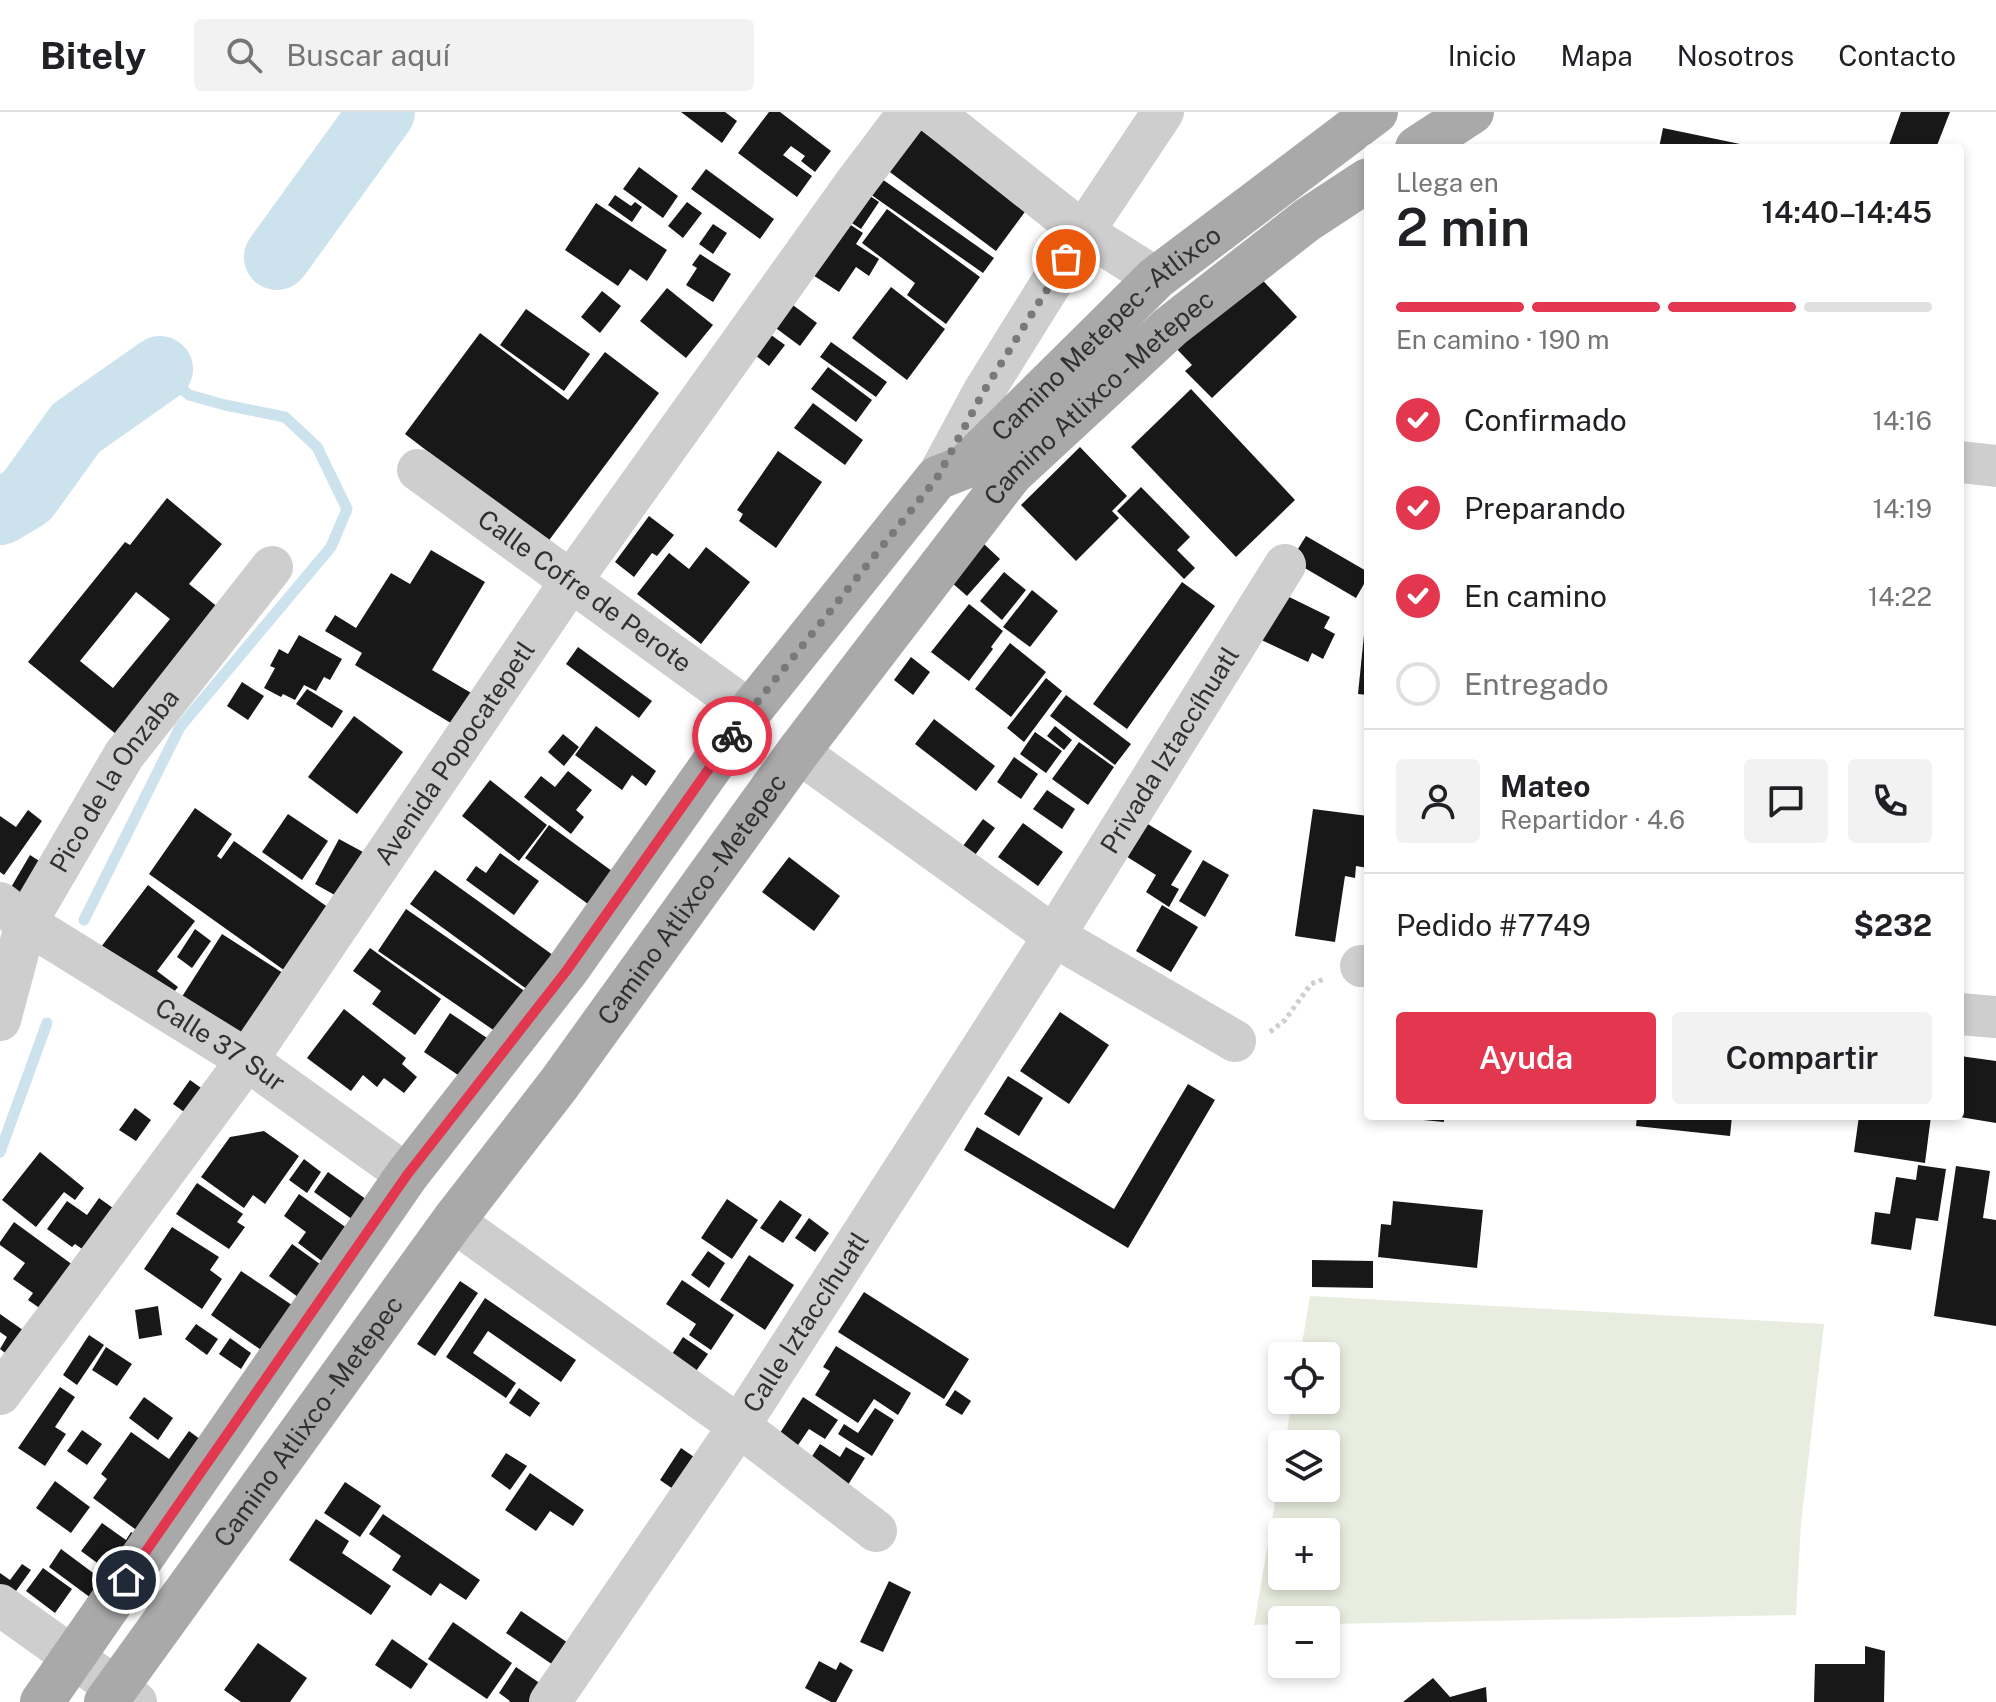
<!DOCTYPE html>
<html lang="es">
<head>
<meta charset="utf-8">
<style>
  :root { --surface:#fff; --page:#f2f2f2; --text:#202124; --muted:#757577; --line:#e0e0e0; --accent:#e33750 }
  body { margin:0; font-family:"Public Sans",sans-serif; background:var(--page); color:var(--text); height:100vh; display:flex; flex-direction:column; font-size:30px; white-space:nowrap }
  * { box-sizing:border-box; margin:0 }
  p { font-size:26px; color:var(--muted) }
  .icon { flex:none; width:44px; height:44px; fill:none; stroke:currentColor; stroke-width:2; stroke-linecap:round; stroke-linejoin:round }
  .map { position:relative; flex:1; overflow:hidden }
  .details { position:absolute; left:1364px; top:32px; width:600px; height:976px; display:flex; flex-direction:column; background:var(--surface); border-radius:8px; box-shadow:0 4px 12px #0003 }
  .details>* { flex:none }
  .buttons { position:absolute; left:1268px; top:1230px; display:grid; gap:16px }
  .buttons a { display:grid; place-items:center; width:72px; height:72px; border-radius:8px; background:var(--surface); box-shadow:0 4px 12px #0003; font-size:40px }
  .pin { position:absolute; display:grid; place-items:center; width:68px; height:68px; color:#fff; margin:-34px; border:4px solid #fff; border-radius:50%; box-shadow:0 2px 8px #0007 }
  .courier { position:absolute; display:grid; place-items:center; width:80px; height:80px; margin:-40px; border:6px solid #e33750; border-radius:50%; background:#fff; color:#222; box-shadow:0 2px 10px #0007 }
  .headline em { font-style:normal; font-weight:600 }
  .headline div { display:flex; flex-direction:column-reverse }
  .headline { display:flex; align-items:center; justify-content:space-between; height:136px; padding:0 32px }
  h1 { font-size:52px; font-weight:600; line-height:60px }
  .bar { display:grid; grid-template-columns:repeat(4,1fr); gap:12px 8px; align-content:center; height:96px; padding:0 32px }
  .bar i { height:10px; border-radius:6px; background:var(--line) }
  .bar .on { background:var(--accent) }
  .bar p { grid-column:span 4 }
  .line { display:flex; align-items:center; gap:20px; padding:0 32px; border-top:2px solid var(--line) }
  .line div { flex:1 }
  .round { display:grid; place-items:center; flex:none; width:84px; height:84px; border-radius:8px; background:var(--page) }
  ol { padding:0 32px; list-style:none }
  li { display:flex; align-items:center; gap:24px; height:88px }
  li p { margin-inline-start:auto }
  li .icon { padding:8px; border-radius:50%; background:var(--accent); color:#fff; stroke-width:4 }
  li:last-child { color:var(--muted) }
  li i { width:44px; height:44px; border:4px solid var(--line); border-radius:50% }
  .cta { display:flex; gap:16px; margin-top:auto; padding:16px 32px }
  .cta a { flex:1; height:92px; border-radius:8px; background:var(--accent); color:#fff; font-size:32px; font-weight:600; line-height:92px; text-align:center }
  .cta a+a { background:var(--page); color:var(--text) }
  header { display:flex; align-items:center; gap:48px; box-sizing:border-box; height:112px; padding:0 40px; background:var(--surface); border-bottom:2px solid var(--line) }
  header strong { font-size:38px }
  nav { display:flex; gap:44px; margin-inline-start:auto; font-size:28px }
  .search { width:560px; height:72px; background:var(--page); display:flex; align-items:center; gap:20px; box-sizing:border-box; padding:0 28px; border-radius:8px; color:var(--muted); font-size:30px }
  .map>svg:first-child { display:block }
  .green { fill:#e8eddf; fill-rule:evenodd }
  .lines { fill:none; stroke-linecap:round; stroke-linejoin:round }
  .stream { stroke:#cce2ec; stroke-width:11 }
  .river { stroke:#cce2ec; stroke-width:66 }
  .building { fill:#181818; fill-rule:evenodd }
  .path { stroke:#cecece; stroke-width:5; stroke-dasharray:4 4; stroke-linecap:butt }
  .minor { stroke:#cecece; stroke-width:42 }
  .major { stroke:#a9a9a9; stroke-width:44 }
  .done { stroke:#797979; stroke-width:8; stroke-dasharray:0 14.4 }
  .route { stroke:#e33750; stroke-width:10 }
  .labels { text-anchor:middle; stroke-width:8; stroke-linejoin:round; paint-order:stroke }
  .street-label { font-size:26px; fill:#313131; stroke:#fff }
</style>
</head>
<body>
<header>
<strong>Bitely</strong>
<div class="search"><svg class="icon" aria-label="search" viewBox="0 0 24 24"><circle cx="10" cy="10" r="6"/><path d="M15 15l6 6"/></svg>Buscar aquí</div>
<nav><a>Inicio</a><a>Mapa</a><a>Nosotros</a><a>Contacto</a></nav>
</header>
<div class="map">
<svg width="1996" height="1590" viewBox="0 0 1996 1590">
  <rect width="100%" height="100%" fill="#fff"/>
  <path class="green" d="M 1310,1184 L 1824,1212 L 1801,1412 L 1796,1503 L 1326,1512 L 1326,1508 L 1282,1508 L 1282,1512 L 1254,1513 L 1282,1349 L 1282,1376 L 1326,1376 L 1326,1332 L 1285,1332 L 1292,1288 L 1326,1288 L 1326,1244 L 1300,1244 ZM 1282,1420 L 1326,1420 L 1326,1464 L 1282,1464 Z"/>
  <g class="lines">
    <g class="stream">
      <polyline points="84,808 180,615 331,435 347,397 317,335 285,305 225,293 189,283 160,257"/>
      <polyline points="0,1040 47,911"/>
    </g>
    <g class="river">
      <polyline points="277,145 382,0"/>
      <polyline points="0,400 27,384 76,316 160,257"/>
    </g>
  </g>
  <g class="building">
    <polygon points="681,0 725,0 737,9 722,31"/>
    <polygon points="769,0 780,0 831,39 815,60 801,49 805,44 791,34 783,43 812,64 797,85 738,41"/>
    <polygon points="1901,0 1950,0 1936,36 1888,36"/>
    <polygon points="906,7 1027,97 996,139 875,49"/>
    <polygon points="1663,16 1740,32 1739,36 1659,36"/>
    <polygon points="639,55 678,84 663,106 623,77"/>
    <polygon points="706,57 774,107 760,127 691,77"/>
    <polygon points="872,60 994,146 983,161 860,75"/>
    <polygon points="858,76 879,90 861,117 841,104"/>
    <polygon points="615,83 631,94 635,90 642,95 632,110 608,93"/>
    <polygon points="687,90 702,101 683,126 668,114"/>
    <polygon points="596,91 667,138 647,169 630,157 618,174 565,138"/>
    <polygon points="887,97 980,165 946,212 907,183 915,171 862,131"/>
    <polygon points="837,104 863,121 856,132 879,147 869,164 856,155 839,180 802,156"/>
    <polygon points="713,112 727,121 713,142 699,132"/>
    <polygon points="700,142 731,162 713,190 686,173 697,156 692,153"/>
    <polygon points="1254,159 1297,205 1212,286 1185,259 1192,253 1174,234"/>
    <polygon points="891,175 945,217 907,268 852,226"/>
    <polygon points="667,176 713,213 686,246 640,209"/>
    <polygon points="602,179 621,194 600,221 581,205"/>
    <polygon points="778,182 817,211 800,234 761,205"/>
    <polygon points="526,197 590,242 564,279 500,233"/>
    <polygon points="757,213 785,233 769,254 742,233"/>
    <polygon points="480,221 568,288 605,240 659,281 547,431 405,322"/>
    <polygon points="831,230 887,270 876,285 820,245"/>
    <polygon points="828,255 872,288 856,310 811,277"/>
    <polygon points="1191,277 1295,388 1236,445 1131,335"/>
    <polygon points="813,291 863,328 845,353 794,316"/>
    <polygon points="1080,335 1127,384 1112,399 1119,406 1076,449 1021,393"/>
    <polygon points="778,339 822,370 776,436 739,409 743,402 737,398"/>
    <polygon points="1141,375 1190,425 1177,438 1195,456 1184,467 1117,399"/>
    <path d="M 167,386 L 222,432 L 189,472 L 224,500 L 122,627 L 28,550 L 125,430 L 130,433 ZM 136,480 L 170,507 L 113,576 L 80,549 Z"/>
    <polygon points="649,404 674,423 657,444 652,441 634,465 615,450"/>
    <polygon points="1306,424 1368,460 1368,465 1356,486 1291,448"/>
    <polygon points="984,432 1000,447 967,484 951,470"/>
    <polygon points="706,435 750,470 701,532 637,482 669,441 689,457"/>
    <polygon points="431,438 485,470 432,558 478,585 459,616 355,553 362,541 325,519 335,503 356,516 391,461 410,472"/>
    <polygon points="1004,460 1026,478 1002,508 980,489"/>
    <polygon points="1182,470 1215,494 1127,617 1093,592"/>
    <polygon points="1032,478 1058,499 1030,535 1003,515"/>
    <polygon points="1275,478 1330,505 1324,516 1335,522 1323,547 1312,541 1308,550 1253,524"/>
    <polygon points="969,492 1003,519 991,535 993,537 969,569 931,540"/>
    <polygon points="299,523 342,547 330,568 324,565 316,579 304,573 295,588 283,582 281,585 264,576 275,556 270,554 279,537 288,542"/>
    <polygon points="1364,523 1368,523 1368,583 1358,582"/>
    <polygon points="1010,531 1046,560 1011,605 975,577"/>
    <polygon points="578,535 652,589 639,606 566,552"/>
    <polygon points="911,545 930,560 913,583 894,568"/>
    <polygon points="1046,566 1062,579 1024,630 1007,616"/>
    <polygon points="242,570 264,584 248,608 227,594"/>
    <polygon points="307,577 343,599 332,616 296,592"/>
    <polygon points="1066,583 1131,632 1115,653 1050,604"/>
    <polygon points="354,604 403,640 357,702 308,665"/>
    <polygon points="934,607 995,654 976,679 915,632"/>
    <polygon points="596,614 656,659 646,674 632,663 622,678 575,643"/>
    <polygon points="1055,614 1072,628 1064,638 1047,624"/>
    <polygon points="1035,620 1062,639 1046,661 1020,642"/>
    <polygon points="563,622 579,635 564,654 548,640"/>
    <polygon points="1079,630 1114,655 1088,693 1052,667"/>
    <polygon points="1014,645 1038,662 1021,687 997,670"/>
    <polygon points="568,659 592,678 576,698 584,705 571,722 524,685 541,664 555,675"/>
    <polygon points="490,668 547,713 519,749 462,704"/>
    <polygon points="1047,678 1075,697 1062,717 1033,697"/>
    <polygon points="195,696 232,722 217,744 221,747 234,729 339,803 295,866 149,762"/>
    <polygon points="1313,697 1368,704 1368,756 1356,754 1355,766 1345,764 1335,830 1295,824"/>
    <polygon points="28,698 42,709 4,763 0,760 0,704 16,715"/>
    <polygon points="288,702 328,729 302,768 262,740"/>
    <polygon points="1133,703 1192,739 1171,773 1179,777 1169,795 1146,780 1156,763 1113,736"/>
    <polygon points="983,707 995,716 975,743 963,734"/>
    <polygon points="1023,711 1063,740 1038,774 998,745"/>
    <polygon points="549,713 616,762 592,795 525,746"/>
    <polygon points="339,727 374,746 349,791 315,772"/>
    <polygon points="500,741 539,769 514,803 466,768 476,754 486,761"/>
    <polygon points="30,743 53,758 33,791 10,777"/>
    <polygon points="789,745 840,784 814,819 762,780"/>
    <polygon points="1203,748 1229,763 1205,805 1179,789"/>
    <polygon points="435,758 564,851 539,886 410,792"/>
    <polygon points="148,773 195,809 157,859 178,875 165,891 98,839"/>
    <polygon points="1162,793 1198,815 1171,860 1136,839"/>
    <polygon points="406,797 536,887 508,928 378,839"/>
    <polygon points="195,817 211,829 192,856 177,845"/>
    <polygon points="222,822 297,870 251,942 176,894"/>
    <polygon points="370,836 441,887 415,923 372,892 381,879 353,859"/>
    <polygon points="344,897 406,946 402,952 417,965 404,981 384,966 377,975 363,963 351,979 307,946"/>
    <polygon points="1060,900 1109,933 1069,992 1020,959"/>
    <polygon points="450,901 490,928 464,967 424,940"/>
    <polygon points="1960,944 1996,949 1996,1011 1960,1005"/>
    <polygon points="1008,964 1043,986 1019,1024 984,1002"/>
    <polygon points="190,968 204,978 187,1002 173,992"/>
    <polygon points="1188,972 1215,988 1128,1136 964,1038 977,1015 1114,1097"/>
    <polygon points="135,996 151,1008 136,1029 119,1018"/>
    <polygon points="1402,1004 1444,1004 1444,1010 1402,1006"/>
    <polygon points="1637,1004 1732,1004 1730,1024 1636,1014"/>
    <polygon points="1859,1004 1931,1004 1925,1051 1854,1040"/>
    <polygon points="264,1019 299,1044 265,1092 253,1083 244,1096 201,1065 230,1025"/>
    <polygon points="40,1040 84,1076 75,1088 64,1080 36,1115 2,1088"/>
    <polygon points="304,1047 321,1060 307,1081 289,1068"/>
    <polygon points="1918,1053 1946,1057 1938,1109 1916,1106 1911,1138 1871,1132 1875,1100 1890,1102 1896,1065 1916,1068"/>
    <polygon points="1956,1054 1990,1059 1983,1106 1996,1108 1996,1214 1934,1204"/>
    <polygon points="328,1060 377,1095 363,1115 314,1080"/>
    <polygon points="197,1071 243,1102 237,1110 245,1115 229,1137 176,1102"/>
    <polygon points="299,1082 351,1119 327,1153 298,1131 306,1120 284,1104"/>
    <polygon points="99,1086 120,1101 95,1146 75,1132 72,1135 47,1117 67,1089 87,1103"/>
    <polygon points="727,1087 758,1108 732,1147 701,1126"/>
    <polygon points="780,1088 802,1103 783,1131 760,1116"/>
    <polygon points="1393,1089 1483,1098 1477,1156 1378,1145 1381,1112 1391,1113"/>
    <polygon points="809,1106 829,1121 815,1140 795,1126"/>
    <polygon points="14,1110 77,1156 51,1204 28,1188 33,1181 13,1167 25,1151 0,1133 0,1130"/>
    <polygon points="172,1115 219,1145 210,1158 222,1167 202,1197 144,1157"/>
    <polygon points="292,1132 324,1155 309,1193 269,1164"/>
    <polygon points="708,1139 725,1151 709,1176 691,1163"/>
    <polygon points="749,1143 794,1173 765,1218 720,1188"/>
    <polygon points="1312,1148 1373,1149 1373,1176 1312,1175"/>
    <polygon points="241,1159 304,1201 274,1247 211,1203"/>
    <polygon points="682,1168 734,1203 711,1238 689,1223 696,1212 666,1192"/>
    <polygon points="460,1169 478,1181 435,1244 417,1232"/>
    <polygon points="864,1180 969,1247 944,1287 838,1220"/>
    <polygon points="485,1186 576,1248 561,1270 488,1219 473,1241 516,1271 506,1286 446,1245"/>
    <polygon points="158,1194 162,1223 139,1227 135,1198"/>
    <polygon points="0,1202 30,1223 13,1247 0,1237 7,1225 0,1220"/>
    <polygon points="196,1212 218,1227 207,1243 185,1227"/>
    <polygon points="89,1223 104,1233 77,1273 63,1263"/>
    <polygon points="683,1225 708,1242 689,1269 665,1253"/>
    <polygon points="230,1226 251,1241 241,1257 219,1242"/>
    <polygon points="836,1234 911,1281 898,1303 874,1287 858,1311 815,1283 830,1259 823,1255"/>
    <polygon points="106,1235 132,1252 117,1274 92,1258"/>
    <polygon points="60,1275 75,1285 55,1315 66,1322 45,1354 18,1336"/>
    <polygon points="519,1276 540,1291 530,1305 509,1291"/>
    <polygon points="955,1278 971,1289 962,1303 945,1293"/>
    <polygon points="144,1285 173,1306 158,1328 129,1306"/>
    <polygon points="803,1285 838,1308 825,1327 809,1317 796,1336 778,1324"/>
    <polygon points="875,1296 894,1308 872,1344 838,1322 844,1312 858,1321"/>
    <polygon points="82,1318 102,1332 87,1353 67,1339"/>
    <polygon points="189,1319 208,1333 143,1423 93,1386 107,1367 101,1362 131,1320 169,1347"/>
    <polygon points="820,1332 840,1345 846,1335 865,1346 846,1376 807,1352"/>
    <polygon points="681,1336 694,1345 673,1377 660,1368"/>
    <polygon points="506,1341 527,1354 510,1378 491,1364"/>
    <polygon points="530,1361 584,1398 573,1414 550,1399 536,1419 505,1398"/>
    <polygon points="55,1369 90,1395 71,1421 36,1396"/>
    <polygon points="345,1370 381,1394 360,1425 324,1401"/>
    <polygon points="383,1402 480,1468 466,1488 440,1471 431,1484 392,1458 401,1444 369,1422"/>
    <polygon points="316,1407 349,1429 342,1441 391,1474 371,1503 289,1448"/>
    <polygon points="102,1411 126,1428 131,1420 146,1430 119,1467 81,1439"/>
    <polygon points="61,1437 108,1472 95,1489 49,1455"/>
    <polygon points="22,1452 31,1458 6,1493 0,1488 0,1461 10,1468"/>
    <polygon points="43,1456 72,1477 55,1501 26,1479"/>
    <polygon points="889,1469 911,1480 883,1540 860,1530"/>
    <polygon points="521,1499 574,1535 559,1557 506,1521"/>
    <polygon points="453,1510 512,1551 487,1587 428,1547"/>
    <polygon points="392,1527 428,1552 411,1577 375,1553"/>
    <polygon points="258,1531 307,1566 290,1590 241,1590 224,1578"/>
    <polygon points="1865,1534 1885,1539 1884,1590 1814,1590 1815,1552 1865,1552"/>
    <polygon points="819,1549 836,1558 840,1550 853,1558 836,1590 831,1590 805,1576"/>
    <polygon points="516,1555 550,1578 542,1590 509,1590 510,1589 499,1581"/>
    <polygon points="1433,1566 1450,1585 1486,1575 1487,1590 1403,1590"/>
  </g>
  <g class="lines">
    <polyline class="path" points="1270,920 1285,908 1311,872 1324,867"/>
    <g class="minor">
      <polyline points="932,0 1083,120 1156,166"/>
      <polyline points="1960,350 1996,354"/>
      <path id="s1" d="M 418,358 L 750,599"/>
      <polyline points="937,366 984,279 1083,120 1163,0"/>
      <polyline points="798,640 1054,824 1235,929"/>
      <path id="s2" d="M 0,791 L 26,811 L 247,948 L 407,1063"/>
      <polyline points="1361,854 1368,854"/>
      <polyline points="1960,902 1996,905"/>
      <path id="s3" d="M 0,908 L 26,811 L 124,643 L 272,455"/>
      <polyline points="453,1109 739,1314 876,1419"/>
      <path id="s4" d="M 0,1282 L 247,948 L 571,469 L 854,73 L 909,0"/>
      <polyline points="0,1493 136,1590"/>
      <path id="s5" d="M 550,1590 L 739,1314 L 1054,824 L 1285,453"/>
    </g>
    <g class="major">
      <polyline points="1417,36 1472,0"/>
      <path id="s6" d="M 42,1590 L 407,1063 L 567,858 L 750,599 L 937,366 L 965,355 L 1156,166 L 1376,0"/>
      <path id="s7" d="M 106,1590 L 453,1109 L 559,972 L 798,640 L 1011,362 L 1170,215 L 1307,108 L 1368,68"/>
    </g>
  </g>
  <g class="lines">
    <polyline class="done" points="732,624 750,599 937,366 984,279 1066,147"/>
    <polyline class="route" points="126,1468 407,1063 567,858 732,624"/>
  </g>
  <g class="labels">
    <g class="street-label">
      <text dy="9" stroke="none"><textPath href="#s6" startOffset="1742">Camino Metepec - Atlixco</textPath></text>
      <text dy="9" stroke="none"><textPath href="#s7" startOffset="1642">Camino Atlixco - Metepec</textPath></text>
      <text dy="9" stroke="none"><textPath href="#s1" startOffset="206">Calle Cofre de Perote</textPath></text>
      <text dy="9" stroke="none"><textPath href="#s5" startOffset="1136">Privada Iztaccíhuatl</textPath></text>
      <text dy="9" stroke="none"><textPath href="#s4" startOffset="786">Avenida Popocatepetl</textPath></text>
      <text dy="9" stroke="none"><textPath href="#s3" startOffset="268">Pico de la Onzaba</textPath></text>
      <text dy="9" stroke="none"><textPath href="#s7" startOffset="994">Camino Atlixco - Metepec</textPath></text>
      <text dy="9" stroke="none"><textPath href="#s2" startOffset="262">Calle 37 Sur</textPath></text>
      <text dy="9" stroke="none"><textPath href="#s5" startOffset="458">Calle Iztaccíhuatl</textPath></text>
      <text dy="9" stroke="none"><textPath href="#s7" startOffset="346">Camino Atlixco - Metepec</textPath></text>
    </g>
  </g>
</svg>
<div class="buttons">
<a><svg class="icon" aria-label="locate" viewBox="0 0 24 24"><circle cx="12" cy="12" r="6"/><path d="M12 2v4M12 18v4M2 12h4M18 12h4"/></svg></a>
<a><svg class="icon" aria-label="layers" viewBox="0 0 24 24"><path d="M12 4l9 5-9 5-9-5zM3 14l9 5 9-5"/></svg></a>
<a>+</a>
<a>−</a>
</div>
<div class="pin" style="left:1066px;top:147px;background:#ea580c"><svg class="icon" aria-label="bag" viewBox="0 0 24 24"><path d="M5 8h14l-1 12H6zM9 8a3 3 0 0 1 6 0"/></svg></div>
<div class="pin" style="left:126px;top:1468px;background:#1f2937"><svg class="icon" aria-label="home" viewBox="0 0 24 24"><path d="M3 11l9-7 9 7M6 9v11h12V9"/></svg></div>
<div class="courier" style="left:732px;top:624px"><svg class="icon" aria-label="bike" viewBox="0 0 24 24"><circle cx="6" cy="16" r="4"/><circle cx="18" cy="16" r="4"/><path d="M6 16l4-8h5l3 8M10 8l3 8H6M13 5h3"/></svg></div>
<section class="details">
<div class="headline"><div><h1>2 min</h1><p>Llega en</p></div><em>14:40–14:45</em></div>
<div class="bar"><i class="on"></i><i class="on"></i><i class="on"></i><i></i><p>En camino · 190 m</p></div>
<ol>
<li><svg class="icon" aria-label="check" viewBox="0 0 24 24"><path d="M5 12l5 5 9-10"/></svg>Confirmado<p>14:16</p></li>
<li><svg class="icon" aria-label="check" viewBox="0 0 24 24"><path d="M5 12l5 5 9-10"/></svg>Preparando<p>14:19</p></li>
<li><svg class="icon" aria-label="check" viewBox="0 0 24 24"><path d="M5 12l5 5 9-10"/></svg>En camino<p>14:22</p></li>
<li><i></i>Entregado</li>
</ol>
<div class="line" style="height:144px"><a class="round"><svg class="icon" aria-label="person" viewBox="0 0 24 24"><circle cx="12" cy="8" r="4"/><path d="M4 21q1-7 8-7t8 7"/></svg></a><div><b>Mateo</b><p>Repartidor · 4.6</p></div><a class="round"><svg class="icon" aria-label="chat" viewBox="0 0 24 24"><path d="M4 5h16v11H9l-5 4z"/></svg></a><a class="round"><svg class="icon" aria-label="phone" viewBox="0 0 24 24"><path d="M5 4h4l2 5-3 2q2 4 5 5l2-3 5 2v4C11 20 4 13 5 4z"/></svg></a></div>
<div class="line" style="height:104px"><div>Pedido #7749</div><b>$232</b></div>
<div class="cta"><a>Ayuda</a><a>Compartir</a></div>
</section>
</div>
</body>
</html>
